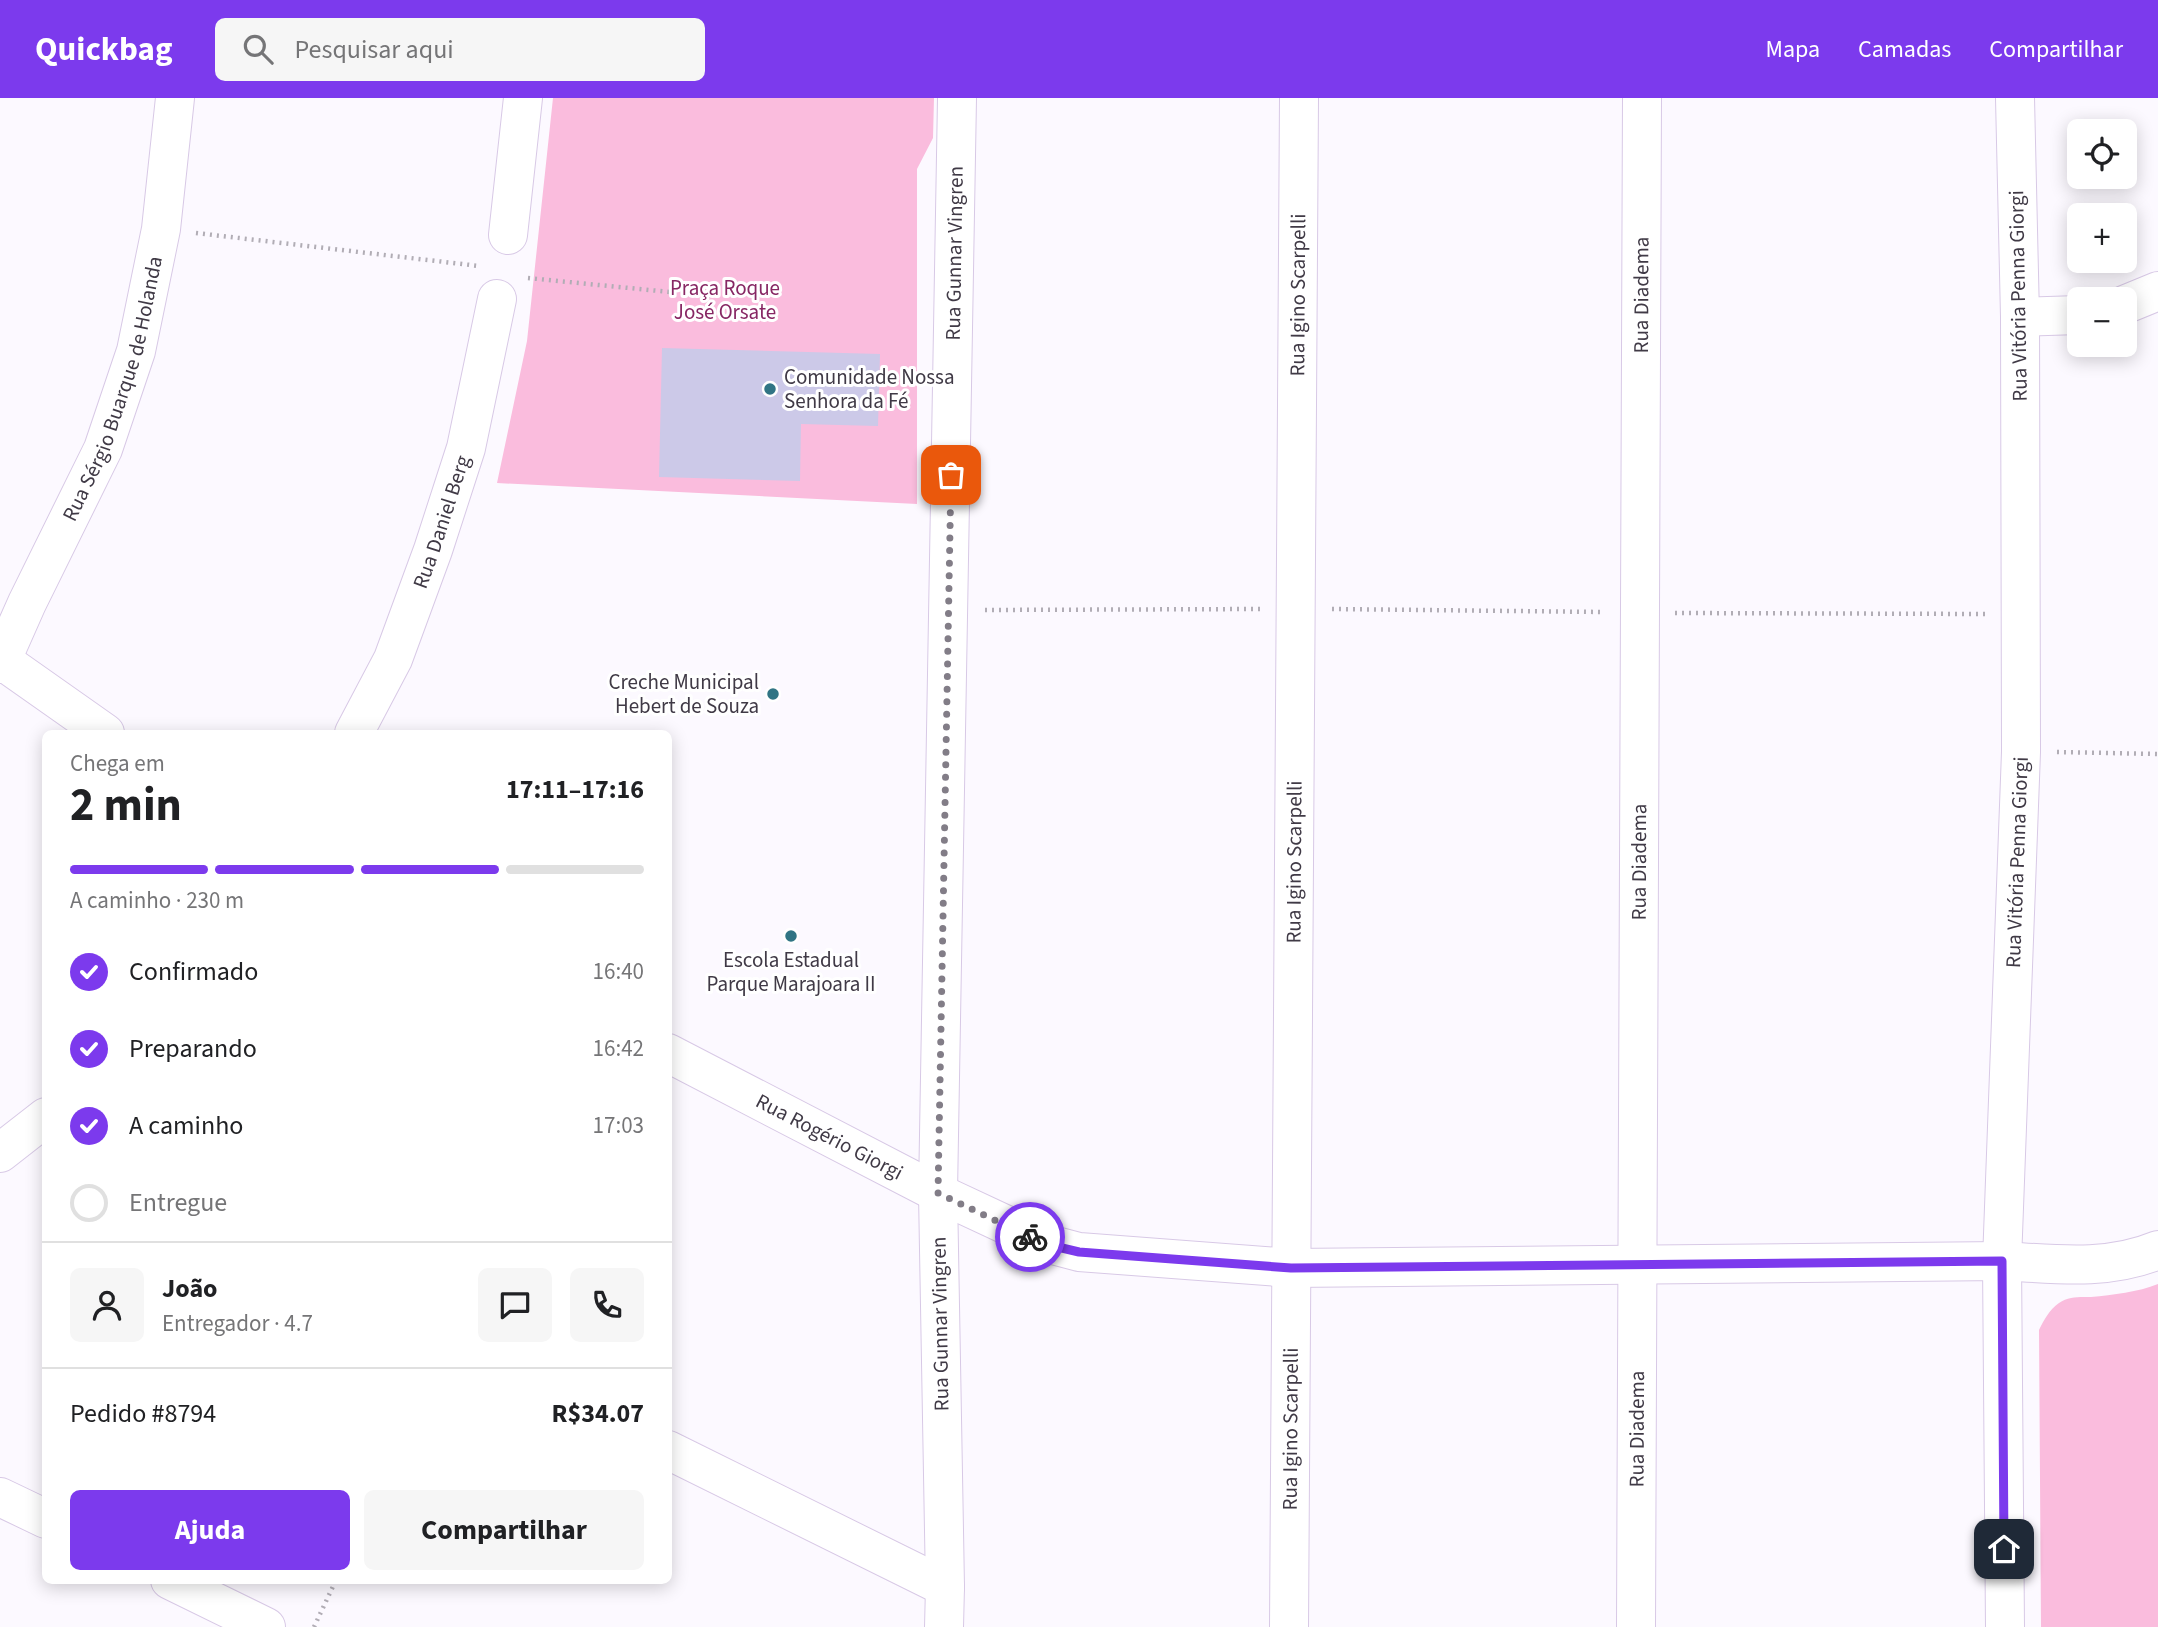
<!DOCTYPE html>
<html lang="pt">
<head>
<meta charset="utf-8">
<style>
  :root { --surface:#fff; --page:#f6f6f6; --text:#202124; --muted:#757577; --line:#e0e0e0; --accent:#7c3aed }
  body { margin:0; font-family:"Source Sans 3",sans-serif; background:var(--page); color:var(--text); height:100vh; display:flex; flex-direction:column; font-size:26px; white-space:nowrap }
  * { box-sizing:border-box; margin:0 }
  p { font-size:23px; color:var(--muted) }
  .icon { flex:none; width:38px; height:38px; fill:none; stroke:currentColor; stroke-width:2; stroke-linecap:round; stroke-linejoin:round }
  .map { position:relative; flex:1; overflow:hidden }
  .details { position:absolute; left:42px; top:632px; width:630px; height:854px; display:flex; flex-direction:column; background:var(--surface); border-radius:10px; box-shadow:0 4px 18px #0003 }
  .details>* { flex:none }
  .tools { position:absolute; left:2067px; top:21px; display:grid; gap:14px }
  .tools a { display:grid; place-items:center; width:70px; height:70px; border-radius:10px; background:var(--surface); box-shadow:0 4px 18px #0003; font-size:35px }
  .pin { position:absolute; display:grid; place-items:center; width:60px; height:60px; color:#fff; margin:-30px; border-radius:14px; box-shadow:0 4px 10px #0006 }
  .courier { position:absolute; display:grid; place-items:center; width:70px; height:70px; margin:-35px; border:5px solid #7c3aed; border-radius:50%; background:#fff; color:#222; box-shadow:0 2px 9px #0007 }
  .head em { font-style:normal; font-weight:700 }
  .head div { display:flex; flex-direction:column-reverse }
  .head { display:flex; align-items:center; justify-content:space-between; height:119px; padding:0 28px }
  h1 { font-size:46px; font-weight:700; line-height:52px }
  .bar { display:grid; grid-template-columns:repeat(4,1fr); gap:10px 7px; align-content:center; height:84px; padding:0 28px }
  .bar i { height:9px; border-radius:5px; background:var(--line) }
  .bar .selected { background:var(--accent) }
  .bar p { grid-column:span 4 }
  .line { display:flex; align-items:center; gap:18px; padding:0 28px; border-top:2px solid var(--line) }
  .line div { flex:1 }
  .round { display:grid; place-items:center; flex:none; width:74px; height:74px; border-radius:10px; background:var(--page) }
  ol { padding:0 28px; list-style:none }
  li { display:flex; align-items:center; gap:21px; height:77px }
  li p { margin-inline-start:auto }
  li .icon { padding:7px; border-radius:50%; background:var(--accent); color:#fff; stroke-width:4 }
  li:last-child { color:var(--muted) }
  li i { width:38px; height:38px; border:4px solid var(--line); border-radius:50% }
  .action { display:flex; gap:14px; margin-top:auto; padding:14px 28px }
  .action a { flex:1; height:80px; border-radius:10px; background:var(--accent); color:#fff; font-size:28px; font-weight:700; line-height:80px; text-align:center }
  .action a+a { background:var(--page); color:var(--text) }
  header { display:flex; align-items:center; gap:42px; box-sizing:border-box; height:98px; padding:0 35px; background:var(--accent); color:#fff }
  header strong { font-size:33px }
  nav { display:flex; gap:38px; margin-inline-start:auto; font-size:24px }
  .search { width:490px; height:63px; background:var(--page); display:flex; align-items:center; gap:18px; box-sizing:border-box; padding:0 24px; border-radius:10px; color:var(--muted); font-size:26px }
  .map>svg:first-child { display:block }
  .green { fill:#fabcdd }
  .building { fill:#ccc9e8 }
  .lines { fill:none; stroke-linecap:round; stroke-linejoin:round }
  .minor-casing { stroke:#d8c9e6; stroke-width:40 }
  .path { stroke:#b1adb5; stroke-width:4.5; stroke-dasharray:2 5; stroke-linecap:butt }
  .minor { stroke:#fff; stroke-width:38 }
  .done { stroke:#827d87; stroke-width:7; stroke-dasharray:0 12.6 }
  .route { stroke:#7c3aed; stroke-width:9 }
  .poi-dot { fill:#307484; stroke:#fff; stroke-width:2.5 }
  .labels { text-anchor:middle; stroke-width:6; stroke-linejoin:round; paint-order:stroke }
  .street-label { font-size:21px; fill:#403a46; stroke:#fff }
  .park-label { font-size:21px; fill:#872764; stroke:#fff }
  .poi-label { font-size:21px; fill:#403a46; stroke:#fff; text-anchor:start }
</style>
</head>
<body>
<header>
<strong>Quickbag</strong>
<div class="search"><svg class="icon" aria-label="search" viewBox="0 0 24 24"><circle cx="10" cy="10" r="6"/><path d="M15 15l6 6"/></svg>Pesquisar aqui</div>
<nav><a>Mapa</a><a>Camadas</a><a>Compartilhar</a></nav>
</header>
<div class="map">
<svg width="2158" height="1529" viewBox="0 0 2158 1529">
  <rect width="100%" height="100%" fill="#fcf9ff"/>
  <g class="green">
    <polygon points="553,0 934,0 933,40 917,71 917,406 497,385 527,243"/>
    <path d="M 2158,1186 L 2158,1529 L 2041,1529 L 2039,1232 C 2044,1222 2049,1212 2059,1205 C 2069,1198 2080,1199 2091,1199 C 2113,1197 2138,1194 2158,1186 Z"/>
  </g>
  <polygon class="building" points="662,250 880,256 878,328 801,326 800,383 659,379"/>
  <g class="lines">
    <g class="minor-casing">
      <g id="minor">
        <polyline points="508,137 523,0"/>
        <polyline points="2124,207 2158,193"/>
        <polyline points="2020,219 2079,217"/>
        <polyline points="0,561 105,635"/>
        <path id="s1" d="M 0,566 L 27,505 L 103,351 L 136,253 L 161,131 L 175,0"/>
        <path id="s2" d="M 354,635 L 393,561 L 433,452 L 466,350 L 497,201"/>
        <path id="s3" d="M 668,955 L 938,1095 L 1045,1145 L 1079,1154 L 1291,1170 L 2002,1163 C 2054,1166 2108,1173 2158,1152"/>
        <polyline points="0,1055 46,1019"/>
        <polyline points="668,1352 945,1489"/>
        <polyline points="0,1399 46,1421"/>
        <polyline points="170,1482 266,1529"/>
        <path id="s4" d="M 944,1529 L 945,1489 L 938,1095 L 957,0"/>
        <path id="s5" d="M 1289,1529 L 1299,0"/>
        <path id="s6" d="M 1636,1529 L 1642,0"/>
        <path id="s7" d="M 2005,1529 L 2002,1163 L 2021,654 L 2020,219 L 2015,0"/>
      </g>
    </g>
    <g class="path">
      <polyline points="196,135 479,168"/>
      <polyline points="528,180 710,198"/>
      <polyline points="1332,511 1603,514"/>
      <polyline points="985,512 1260,511"/>
      <polyline points="1675,515 1985,516"/>
      <polyline points="2057,654 2158,656"/>
      <polyline points="314,1529 336,1482"/>
    </g>
    <use href="#minor" class="minor"/>
  </g>
  <g class="lines">
    <polyline class="done" points="951,377 938,1095 1030,1139"/>
    <polyline class="route" points="1030,1139 1045,1146 1079,1154 1291,1170 2002,1163 2004,1451"/>
  </g>
  <g class="poi-dot">
    <circle cx="770" cy="291" r="7"/>
    <circle cx="773" cy="596" r="7"/>
    <circle cx="791" cy="838" r="7"/>
  </g>
  <g class="labels">
    <g class="street-label">
      <text dy="7" stroke="none"><textPath href="#s4" startOffset="1374">Rua Gunnar Vingren</textPath></text>
      <text dy="7" stroke="none"><textPath href="#s5" startOffset="1332">Rua Igino Scarpelli</textPath></text>
      <text dy="7" stroke="none"><textPath href="#s6" startOffset="1332">Rua Diadema</textPath></text>
      <text transform="translate(2018 198) rotate(-91)" y="7">Rua Vitória Penna Giorgi</text>
      <text dy="7" stroke="none"><textPath href="#s1" startOffset="299">Rua Sérgio Buarque de Holanda</textPath></text>
      <text dy="7" stroke="none"><textPath href="#s2" startOffset="229">Rua Daniel Berg</textPath></text>
      <text dy="7" stroke="none"><textPath href="#s6" startOffset="765">Rua Diadema</textPath></text>
      <text dy="7" stroke="none"><textPath href="#s5" startOffset="765">Rua Igino Scarpelli</textPath></text>
      <text dy="7" stroke="none"><textPath href="#s7" startOffset="765">Rua Vitória Penna Giorgi</textPath></text>
      <text dy="7" stroke="none"><textPath href="#s3" startOffset="182">Rua Rogério Giorgi</textPath></text>
      <text transform="translate(940 1226) rotate(-91)" y="7">Rua Gunnar Vingren</text>
      <text dy="7" stroke="none"><textPath href="#s5" startOffset="198">Rua Igino Scarpelli</textPath></text>
      <text dy="7" stroke="none"><textPath href="#s6" startOffset="198">Rua Diadema</textPath></text>
    </g>
    <g class="park-label">
      <text x="725" y="197">Praça Roque<tspan x="725" dy="24">José Orsate</tspan></text>
    </g>
    <g class="poi-label">
      <text x="784" y="286">Comunidade Nossa<tspan x="784" dy="24">Senhora da Fé</tspan></text>
      <text x="759" y="591" text-anchor="end">Creche Municipal<tspan x="759" dy="24">Hebert de Souza</tspan></text>
      <text x="791" y="869" text-anchor="middle">Escola Estadual<tspan x="791" dy="24">Parque Marajoara II</tspan></text>
    </g>
  </g>
</svg>
<div class="tools">
<a><svg class="icon" aria-label="locate" viewBox="0 0 24 24"><circle cx="12" cy="12" r="6"/><path d="M12 2v4M12 18v4M2 12h4M18 12h4"/></svg></a>
<a>+</a>
<a>−</a>
</div>
<div class="pin" style="left:951px;top:377px;background:#ea580c"><svg class="icon" aria-label="bag" viewBox="0 0 24 24"><path d="M5 8h14l-1 12H6zM9 8a3 3 0 0 1 6 0"/></svg></div>
<div class="pin" style="left:2004px;top:1451px;background:#1f2937"><svg class="icon" aria-label="home" viewBox="0 0 24 24"><path d="M3 11l9-7 9 7M6 9v11h12V9"/></svg></div>
<div class="courier" style="left:1030px;top:1139px"><svg class="icon" aria-label="bike" viewBox="0 0 24 24"><circle cx="6" cy="16" r="4"/><circle cx="18" cy="16" r="4"/><path d="M6 16l4-8h5l3 8M10 8l3 8H6M13 5h3"/></svg></div>
<section class="details">
<div class="head"><div><h1>2 min</h1><p>Chega em</p></div><em>17:11–17:16</em></div>
<div class="bar"><i class="selected"></i><i class="selected"></i><i class="selected"></i><i></i><p>A caminho · 230 m</p></div>
<ol>
<li><svg class="icon" aria-label="check" viewBox="0 0 24 24"><path d="M5 12l5 5 9-10"/></svg>Confirmado<p>16:40</p></li>
<li><svg class="icon" aria-label="check" viewBox="0 0 24 24"><path d="M5 12l5 5 9-10"/></svg>Preparando<p>16:42</p></li>
<li><svg class="icon" aria-label="check" viewBox="0 0 24 24"><path d="M5 12l5 5 9-10"/></svg>A caminho<p>17:03</p></li>
<li><i></i>Entregue</li>
</ol>
<div class="line" style="height:126px"><a class="round"><svg class="icon" aria-label="person" viewBox="0 0 24 24"><circle cx="12" cy="8" r="4"/><path d="M4 21q1-7 8-7t8 7"/></svg></a><div><b>João</b><p>Entregador · 4.7</p></div><a class="round"><svg class="icon" aria-label="chat" viewBox="0 0 24 24"><path d="M4 5h16v11H9l-5 4z"/></svg></a><a class="round"><svg class="icon" aria-label="phone" viewBox="0 0 24 24"><path d="M5 4h4l2 5-3 2q2 4 5 5l2-3 5 2v4C11 20 4 13 5 4z"/></svg></a></div>
<div class="line" style="height:91px"><div>Pedido #8794</div><b>R$34.07</b></div>
<div class="action"><a>Ajuda</a><a>Compartilhar</a></div>
</section>
</div>
</body>
</html>
